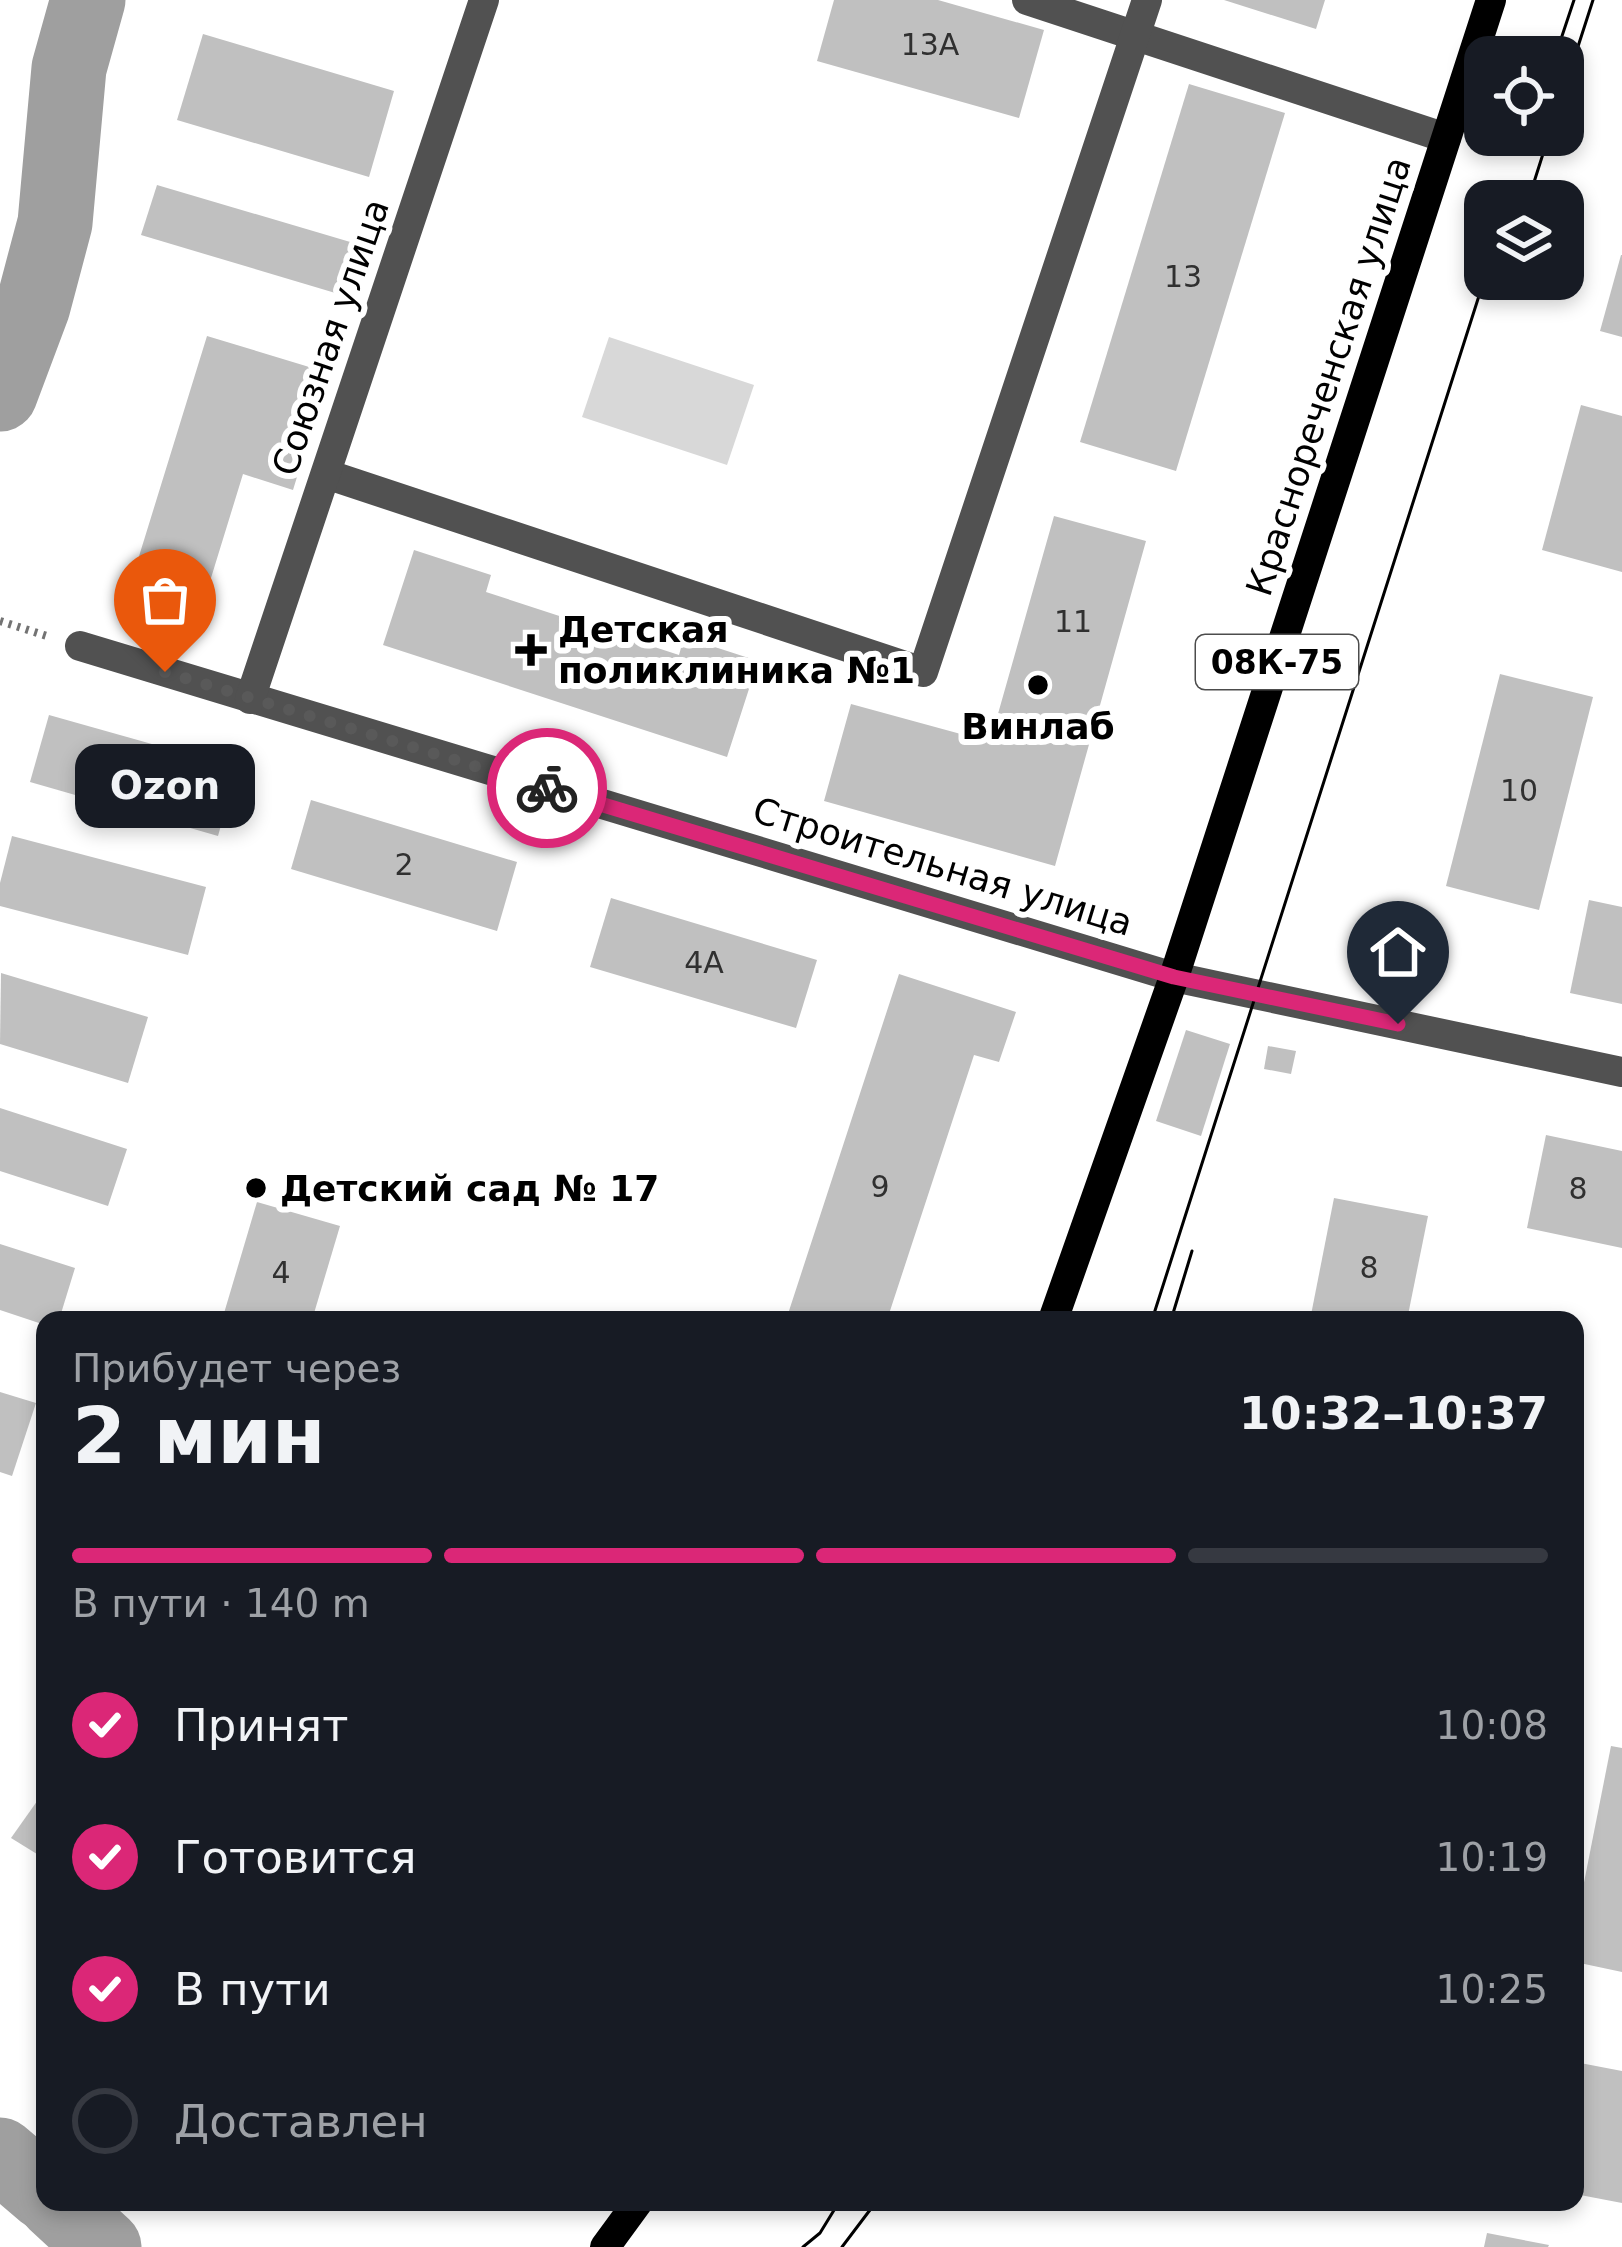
<!DOCTYPE html>
<html lang="ru">
<head>
<meta charset="utf-8">
<style>
  :root { --surface:#171b24; --page:#242831; --text:#f1f3f6; --muted:#9ea1a6; --line:#363941; --accent:#db2777 }
  body { margin:0; font-family:"DejaVu Sans",sans-serif; background:var(--page); color:var(--text); height:100vh; display:flex; flex-direction:column; font-size:45px; white-space:nowrap }
  * { box-sizing:border-box; margin:0 }
  p { font-size:39px; color:var(--muted) }
  .icon { flex:none; width:66px; height:66px; fill:none; stroke:currentColor; stroke-width:2; stroke-linecap:round; stroke-linejoin:round }
  .map { position:relative; flex:1; overflow:hidden }
  .sheet { position:absolute; left:36px; top:1311px; width:1548px; height:900px; display:flex; flex-direction:column; background:var(--surface); border-radius:24px; box-shadow:0 6px 18px #0003 }
  .sheet>* { flex:none }
  .buttons { position:absolute; left:1464px; top:36px; display:grid; gap:24px }
  .buttons a { display:grid; place-items:center; width:120px; height:120px; border-radius:24px; background:var(--surface); box-shadow:0 6px 18px #0003; font-size:60px }
  .pin { position:absolute; display:grid; place-items:center; width:102px; height:102px; color:#fff; margin:-123px -51px; border-radius:50% 50% 50% 0; rotate:-45deg; box-shadow:0 0 12px #0007 }
  .pin .icon { rotate:45deg }
  .courier { position:absolute; display:grid; place-items:center; width:120px; height:120px; margin:-60px; border:9px solid #db2777; border-radius:50%; background:#fff; color:#222; box-shadow:0 3px 15px #0007 }
  .bubble { position:absolute; height:84px; border-radius:24px; background:var(--surface); box-shadow:0 6px 18px #0003; font-size:39px; font-weight:700; line-height:84px; text-align:center }
  .headline em { font-style:normal; font-weight:700 }
  .headline div { display:flex; flex-direction:column-reverse }
  .headline { display:flex; align-items:center; justify-content:space-between; height:204px; padding:0 36px }
  h1 { font-size:78px; font-weight:700; line-height:90px }
  .bar { display:grid; grid-template-columns:repeat(4,1fr); gap:18px 12px; align-content:center; height:144px; padding:0 36px }
  .bar i { height:15px; border-radius:9px; background:var(--line) }
  .bar .current { background:var(--accent) }
  .bar p { grid-column:span 4 }
  ol { padding:0 36px; list-style:none }
  li { display:flex; align-items:center; gap:36px; height:132px }
  li p { margin-inline-start:auto }
  li .icon { padding:12px; border-radius:50%; background:var(--accent); color:#fff; stroke-width:4 }
  li:last-child { color:var(--muted) }
  li i { width:66px; height:66px; border:6px solid var(--line); border-radius:50% }
  .map>svg:first-child { display:block }
  .green { fill:#d8d8d8 }
  .lines { fill:none; stroke-linecap:round; stroke-linejoin:round }
  .river { stroke:#9f9f9f; stroke-width:75 }
  .building { fill:#c0c0c0 }
  .path { stroke:#737373; stroke-width:8; stroke-dasharray:3 6; stroke-linecap:butt }
  .minor { stroke:#515151; stroke-width:30 }
  .major { stroke:#000; stroke-width:30 }
  .tram { stroke:#000; stroke-width:3 }
  .done { stroke:#595959; stroke-width:12; stroke-dasharray:0 21.6 }
  .route { stroke:#db2777; stroke-width:15 }
  .poi-dot { fill:#000; stroke:#fff; stroke-width:4.5 }
  .labels { text-anchor:middle; stroke-width:12; stroke-linejoin:round; paint-order:stroke }
  .number-label { font-size:30px; fill:#303030 }
  .shield { fill:#fff; stroke:#4c4c4c; stroke-width:3 }
  .shield-label { font-size:33px; font-weight:bold; fill:#000 }
  .street-label { font-size:36px; fill:#000; stroke:#fff }
  .poi-label { font-size:36px; font-weight:bold; fill:#000; stroke:#fff; text-anchor:start }
</style>
</head>
<body>
<div class="map">
<svg width="1622" height="2247" viewBox="0 0 1622 2247">
  <rect width="100%" height="100%" fill="#fff"/>
  <polygon class="green" points="609,337 754,385 727,465 582,417"/>
  <g class="lines">
    <g class="river">
      <polyline points="0,394 33,306 55,223 69,68 88,0"/>
      <polyline points="0,2155 45,2193"/>
      <polyline points="55,2202 104,2247"/>
    </g>
  </g>
  <g class="building">
    <polygon points="834,0 938,0 1044,30 1019,118 817,61"/>
    <polygon points="1224,0 1325,0 1316,29"/>
    <polygon points="203,34 394,91 369,177 177,120"/>
    <polygon points="1189,84 1285,113 1176,471 1080,442"/>
    <polygon points="157,185 357,244 342,295 141,235"/>
    <polygon points="1621,255 1622,255 1622,337 1600,331"/>
    <polygon points="207,336 329,373 293,490 243,474 211,578 173,566 170,577 136,566"/>
    <polygon points="1581,405 1622,416 1622,572 1542,550"/>
    <polygon points="1054,516 1146,541 1055,866 824,801 851,704 990,742"/>
    <polygon points="414,550 491,575 486,592 679,655 684,637 758,661 727,757 383,645"/>
    <polygon points="168,590 213,605 205,628 160,612"/>
    <polygon points="1500,674 1593,697 1539,910 1446,886"/>
    <polygon points="49,715 237,768 218,836 30,782"/>
    <polygon points="311,800 517,862 497,931 291,869"/>
    <polygon points="12,836 206,887 188,955 0,906 0,883"/>
    <polygon points="611,898 817,960 796,1028 590,967"/>
    <polygon points="1589,900 1622,907 1622,1004 1570,993"/>
    <polygon points="1,973 148,1017 128,1083 0,1044"/>
    <polygon points="899,974 1016,1012 999,1062 974,1055 887,1320 786,1320"/>
    <polygon points="1186,1030 1230,1044 1201,1136 1156,1121"/>
    <polygon points="1268,1046 1296,1051 1291,1074 1264,1069"/>
    <polygon points="0,1108 127,1149 108,1206 0,1171"/>
    <polygon points="1546,1135 1622,1151 1622,1248 1527,1228"/>
    <polygon points="1334,1198 1428,1216 1407,1320 1310,1320"/>
    <polygon points="257,1202 340,1226 312,1320 222,1320"/>
    <polygon points="0,1244 75,1268 59,1320 45,1320 45,1325 0,1310"/>
    <polygon points="0,1392 36,1403 12,1476 0,1472"/>
    <polygon points="1611,1746 1622,1748 1622,1972 1575,1962 1575,1928"/>
    <polygon points="45,1790 45,1859 11,1838"/>
    <polygon points="1575,2062 1622,2071 1622,2203 1575,2194"/>
    <polygon points="1487,2233 1549,2245 1548,2247 1484,2247"/>
  </g>
  <g class="lines">
    <polyline class="path" points="0,621 50,637"/>
    <g class="minor">
      <polyline points="1027,0 1446,138"/>
      <polyline points="326,474 923,672 1147,0"/>
      <polyline points="80,646 1174,977 1622,1072"/>
      <polyline points="250,699 484,0"/>
    </g>
    <g class="major">
      <polyline points="1053,1320 1174,977 1491,0"/>
      <polyline points="605,2247 638,2202"/>
    </g>
    <g class="tram">
      <polyline points="1555,57 1574,0"/>
      <polyline points="1563,93 1593,0"/>
      <polyline points="1528,201 1549,135"/>
      <polyline points="1152,1320 1485,277"/>
      <polyline points="1171,1320 1192,1251"/>
      <polyline points="803,2247 820,2233 839,2202"/>
      <polyline points="842,2247 876,2202"/>
    </g>
  </g>
  <g class="lines">
    <polyline class="done" points="165,672 547,788"/>
    <polyline class="route" points="547,788 1174,977 1398,1024"/>
  </g>
  <g class="poi-dot">
    <path d="M525 632h12v12h12v12h-12v12h-12v-12h-12v-12h12z"/>
    <circle cx="1038" cy="685" r="12"/>
    <circle cx="256" cy="1188" r="12"/>
  </g>
  <g class="labels">
    <g class="number-label">
      <text x="930" y="55">13А</text>
      <text x="1183" y="287">13</text>
      <text x="1073" y="632">11</text>
      <text x="1519" y="801">10</text>
      <text x="404" y="875">2</text>
      <text x="704" y="973">4А</text>
      <text x="880" y="1197">9</text>
      <text x="1578" y="1199">8</text>
      <text x="1369" y="1278">8</text>
      <text x="281" y="1283">4</text>
    </g>
    <rect class="shield" x="1196" y="635" width="162" height="54" rx="9"/>
    <g class="shield-label">
      <text x="1277" y="674">08К-75</text>
    </g>
    <g class="street-label">
      <text transform="translate(330 337) rotate(-71)" y="13">Союзная улица</text>
      <text transform="translate(1328 376) rotate(-72)" y="13">Краснореченская улица</text>
      <text transform="translate(943 866) rotate(17)" y="13">Строительная улица</text>
    </g>
    <g class="poi-label">
      <text x="558" y="642">Детская<tspan x="558" dy="41">поликлиника №1</tspan></text>
      <text x="1038" y="739" text-anchor="middle">Винлаб</text>
      <text x="280" y="1201">Детский сад № 17</text>
    </g>
  </g>
</svg>
<div class="buttons">
<a><svg class="icon" aria-label="locate" viewBox="0 0 24 24"><circle cx="12" cy="12" r="6"/><path d="M12 2v4M12 18v4M2 12h4M18 12h4"/></svg></a>
<a><svg class="icon" aria-label="layers" viewBox="0 0 24 24"><path d="M12 4l9 5-9 5-9-5zM3 14l9 5 9-5"/></svg></a>
</div>
<div class="pin" style="left:165px;top:672px;background:#ea580c"><svg class="icon" aria-label="bag" viewBox="0 0 24 24"><path d="M5 8h14l-1 12H6zM9 8a3 3 0 0 1 6 0"/></svg></div>
<div class="pin" style="left:1398px;top:1024px;background:#1f2937"><svg class="icon" aria-label="home" viewBox="0 0 24 24"><path d="M3 11l9-7 9 7M6 9v11h12V9"/></svg></div>
<div class="courier" style="left:547px;top:788px"><svg class="icon" aria-label="bike" viewBox="0 0 24 24"><circle cx="6" cy="16" r="4"/><circle cx="18" cy="16" r="4"/><path d="M6 16l4-8h5l3 8M10 8l3 8H6M13 5h3"/></svg></div>
<div class="bubble" style="left:75px;top:744px;width:180px">Ozon</div>
<section class="sheet">
<div class="headline"><div><h1>2 мин</h1><p>Прибудет через</p></div><em>10:32–10:37</em></div>
<div class="bar"><i class="current"></i><i class="current"></i><i class="current"></i><i></i><p>В пути · 140 m</p></div>
<ol>
<li><svg class="icon" aria-label="check" viewBox="0 0 24 24"><path d="M5 12l5 5 9-10"/></svg>Принят<p>10:08</p></li>
<li><svg class="icon" aria-label="check" viewBox="0 0 24 24"><path d="M5 12l5 5 9-10"/></svg>Готовится<p>10:19</p></li>
<li><svg class="icon" aria-label="check" viewBox="0 0 24 24"><path d="M5 12l5 5 9-10"/></svg>В пути<p>10:25</p></li>
<li><i></i>Доставлен</li>
</ol>
</section>
</div>
</body>
</html>
